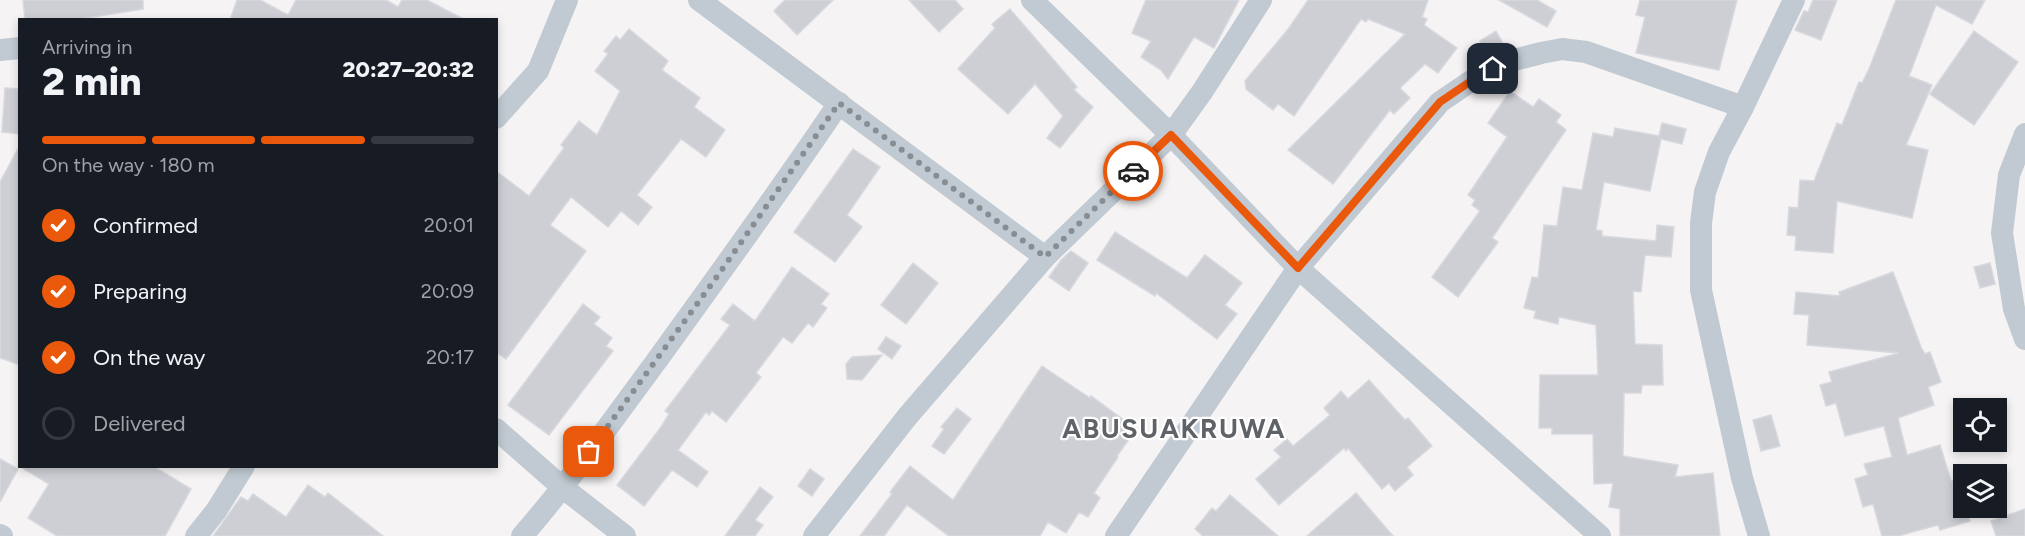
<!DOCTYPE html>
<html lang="en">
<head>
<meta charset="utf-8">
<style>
  :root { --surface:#171b24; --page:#242831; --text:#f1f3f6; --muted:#9ea1a6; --line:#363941; --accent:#ea580c }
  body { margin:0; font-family:Figtree,sans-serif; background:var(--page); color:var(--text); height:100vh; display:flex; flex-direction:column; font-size:22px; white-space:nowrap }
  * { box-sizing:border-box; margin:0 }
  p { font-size:20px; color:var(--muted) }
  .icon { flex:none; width:33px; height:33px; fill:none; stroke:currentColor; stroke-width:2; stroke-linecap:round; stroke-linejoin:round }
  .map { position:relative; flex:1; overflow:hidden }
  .panel { position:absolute; left:18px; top:18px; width:480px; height:450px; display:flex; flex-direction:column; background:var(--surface); border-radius:0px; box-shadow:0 3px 9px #0003 }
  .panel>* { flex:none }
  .tools { position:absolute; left:1953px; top:398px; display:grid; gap:12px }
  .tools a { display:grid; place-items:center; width:54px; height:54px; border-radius:0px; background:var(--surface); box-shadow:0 3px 9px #0003; font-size:30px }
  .pin { position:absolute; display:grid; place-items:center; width:51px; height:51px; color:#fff; margin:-26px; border-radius:12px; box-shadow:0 3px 9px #0006 }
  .courier { position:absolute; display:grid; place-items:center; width:60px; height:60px; margin:-30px; border:4px solid #ea580c; border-radius:50%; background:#fff; color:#222; box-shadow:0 2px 8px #0007 }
  .headline em { font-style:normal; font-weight:800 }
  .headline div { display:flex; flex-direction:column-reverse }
  .headline { display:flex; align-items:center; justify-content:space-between; height:102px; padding:0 24px }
  h1 { font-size:39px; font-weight:800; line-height:45px }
  .bar { display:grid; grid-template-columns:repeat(4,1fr); gap:9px 6px; align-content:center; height:72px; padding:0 24px }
  .bar i { height:8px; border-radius:4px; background:var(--line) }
  .bar .active { background:var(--accent) }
  .bar p { grid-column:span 4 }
  ol { padding:0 24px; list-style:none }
  li { display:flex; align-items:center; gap:18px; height:66px }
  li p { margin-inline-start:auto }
  li .icon { padding:6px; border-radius:50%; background:var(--accent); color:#fff; stroke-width:4 }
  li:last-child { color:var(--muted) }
  li i { width:33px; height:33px; border:3px solid var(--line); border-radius:50% }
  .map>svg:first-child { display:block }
  .building { fill:#cdcfd5; stroke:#d7d9de; stroke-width:1.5 }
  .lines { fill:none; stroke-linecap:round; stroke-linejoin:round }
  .minor { stroke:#c1cad2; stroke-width:22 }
  .done { stroke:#868d94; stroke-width:6; stroke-dasharray:0 10.8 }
  .route { stroke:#ea580c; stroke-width:8 }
  .labels { text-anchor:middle; stroke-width:4.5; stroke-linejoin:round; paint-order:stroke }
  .district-label { font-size:27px; font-weight:bold; letter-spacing:1.5px; fill:#5f6368; stroke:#fff }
</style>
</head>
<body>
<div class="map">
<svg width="2025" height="536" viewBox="0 0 2025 536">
  <rect width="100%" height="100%" fill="#f5f3f3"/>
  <g class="building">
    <polygon points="23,0 143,0 143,9 74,20 25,20"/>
    <polygon points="237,0 260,0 288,15 296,0 386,0 398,7 402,0 427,0 465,20 230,20"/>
    <polygon points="785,0 833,0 797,35 774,11"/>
    <polygon points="909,0 955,0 963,9 939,32"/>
    <polygon points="1146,0 1239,0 1214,48 1194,37 1168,79 1161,70 1141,57 1151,41 1132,33"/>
    <polygon points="1308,0 1428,0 1422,17 1427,19 1424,25 1457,48 1438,73 1425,64 1400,88 1410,98 1394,114 1390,110 1333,184 1288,150 1405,34 1368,19 1366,22 1361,19 1294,116 1278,104 1273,110 1246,89 1245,81 1289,28"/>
    <polygon points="1499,0 1537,0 1556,11 1547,27"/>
    <polygon points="1640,0 1737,0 1719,70 1636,53 1645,17 1636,15"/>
    <polygon points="1813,0 1837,0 1821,40 1795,30 1804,11 1808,12"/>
    <polygon points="1896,0 1985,0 1972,24 1936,5 1909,76 1932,85 1906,145 1928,150 1912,218 1837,201 1833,253 1795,250 1796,236 1787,235 1789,207 1798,208 1800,180 1814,181 1837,123 1842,125 1859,82 1862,83 1869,69"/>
    <polygon points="1010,9 1077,87 1074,90 1093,107 1060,148 1047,138 1063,116 1035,84 1008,114 958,69 995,28 992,24"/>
    <polygon points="629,29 668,61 662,70 700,98 694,107 725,130 706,157 681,139 637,195 652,207 638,225 621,211 608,227 571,197 550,225 586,251 506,359 496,352 496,171 529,196 564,148 561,145 579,121 597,135 620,91 595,71 608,54 604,51 616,36 620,40"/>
    <polygon points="1496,31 1505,47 1488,56 1480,41"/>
    <polygon points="1974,31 2018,62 1974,125 1930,94"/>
    <polygon points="5,88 20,89 20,134 2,132"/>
    <polygon points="1510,91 1533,107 1539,99 1561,115 1556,122 1566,130 1492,238 1498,242 1458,297 1432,277 1480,211 1472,205 1475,200 1468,195 1507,137 1488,123"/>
    <polygon points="1662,123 1686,129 1682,144 1661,139 1650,191 1604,182 1596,230 1602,231 1602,236 1656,241 1657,225 1674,227 1671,257 1645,255 1641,292 1633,291 1635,344 1662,345 1663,385 1642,385 1641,393 1624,393 1623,456 1678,465 1675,477 1713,473 1720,536 1620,536 1620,509 1609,507 1613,483 1594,484 1593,434 1552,434 1552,428 1539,428 1540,375 1598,375 1596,325 1559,317 1558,324 1534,318 1536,311 1524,308 1532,277 1538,278 1544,225 1557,226 1563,187 1582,190 1593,133 1613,137 1615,128 1659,136"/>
    <polygon points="20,145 20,365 0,358 0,182"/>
    <polygon points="853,149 880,167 847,215 862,227 835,262 794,232"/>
    <polygon points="1115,232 1187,278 1205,255 1242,283 1225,305 1237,314 1217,339 1156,293 1155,296 1097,260"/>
    <polygon points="1071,251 1088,263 1069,291 1049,277 1061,260"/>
    <polygon points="913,263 938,283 906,324 881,305"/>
    <polygon points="1990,263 1995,284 1980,288 1974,267"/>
    <polygon points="792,267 829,294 821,304 827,308 813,327 808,323 792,343 783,337 756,373 761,377 726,422 712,411 709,415 706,412 678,450 708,472 697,487 672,470 644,506 617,485 661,427 669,414 665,411 730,325 721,319 733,304 755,321"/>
    <polygon points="1893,272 1921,347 1925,354 1930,352 1941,382 1928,387 1934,405 1898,418 1907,455 1940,445 1951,481 1958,479 1964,497 1964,507 1966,507 1970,521 1940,530 1938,525 1898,536 1882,536 1873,504 1863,507 1855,479 1868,475 1864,464 1892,457 1884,426 1845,436 1836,403 1826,406 1820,385 1832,382 1829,372 1899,353 1807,345 1809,315 1794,314 1796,292 1840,296 1839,292"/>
    <polygon points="583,304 600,317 594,324 612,338 606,346 613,351 549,435 508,405"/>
    <polygon points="886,337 901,346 892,359 878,349"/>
    <polygon points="882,355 862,380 847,379 846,364 852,357"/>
    <polygon points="1042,366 1090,398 1091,396 1136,429 1117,456 1118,457 1094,493 1100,498 1088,517 1079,512 1066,533 1048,522 1040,536 949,536 907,505 884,536 860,536 892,494 890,492 910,466 953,500"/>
    <polygon points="1369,380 1405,420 1408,418 1432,446 1407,467 1413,475 1395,491 1389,483 1382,489 1348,448 1346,451 1344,448 1279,505 1256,479 1281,457 1274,450 1287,439 1293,446 1330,415 1324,408 1341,391 1348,399"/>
    <polygon points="957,408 971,419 944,454 932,446 944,429 941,427"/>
    <polygon points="1771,415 1780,446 1761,451 1753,420"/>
    <polygon points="0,459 18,469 0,502"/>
    <polygon points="19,466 153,466 191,489 165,536 57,536 28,518 49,484"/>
    <polygon points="810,469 824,479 812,496 798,486"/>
    <polygon points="308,485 325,497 328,493 383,536 213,536 241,497 248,501 253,494 286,517"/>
    <polygon points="760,487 773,497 755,520 763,525 755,536 725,536"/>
    <polygon points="1356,493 1393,536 1307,536"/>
    <polygon points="1230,495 1278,536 1203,536 1195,529 1212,508 1216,511"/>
    <polygon points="2025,509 2025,536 1996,536 1991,521"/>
  </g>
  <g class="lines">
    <g class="minor">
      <polyline points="699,0 1045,257"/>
      <polyline points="1032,0 1171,135 1298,268 1600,536"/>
      <polyline points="0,50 20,48"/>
      <polyline points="496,118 538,71 567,0"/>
      <polyline points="2025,134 2009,175 2002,233 2014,309 2025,339"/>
      <polyline points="496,429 562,487 625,536"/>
      <polyline points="0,535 2,536"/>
      <polyline points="196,536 216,511 244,466"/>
      <path d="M 522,536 C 570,481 612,421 655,363 C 717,277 780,191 839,103"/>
      <polyline points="814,536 907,417 1045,257 1171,135 1202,92 1261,0"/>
      <polyline points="1116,536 1298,268 1440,102 1480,75 1507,62 1541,53 1562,49 1586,52 1743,107"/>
      <polyline points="1759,536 1742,478 1701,290 1701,223 1705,192 1719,152 1743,107 1794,0"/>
    </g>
  </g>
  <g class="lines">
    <polyline class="done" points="589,452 716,278 839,103 1045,257 1133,171"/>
    <polyline class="route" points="1133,171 1171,135 1298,268 1440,102 1480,75 1493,69"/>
  </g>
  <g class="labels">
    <g class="district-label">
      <text x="1174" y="438">ABUSUAKRUWA</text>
    </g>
  </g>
</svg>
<div class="tools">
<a><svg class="icon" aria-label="locate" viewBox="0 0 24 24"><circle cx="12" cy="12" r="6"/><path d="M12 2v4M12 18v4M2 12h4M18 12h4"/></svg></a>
<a><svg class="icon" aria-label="layers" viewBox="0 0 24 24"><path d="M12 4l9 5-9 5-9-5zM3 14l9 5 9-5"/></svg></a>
</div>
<div class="pin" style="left:589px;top:452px;background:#ea580c"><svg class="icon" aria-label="bag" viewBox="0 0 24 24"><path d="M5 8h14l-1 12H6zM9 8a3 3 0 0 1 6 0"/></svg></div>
<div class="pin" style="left:1493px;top:69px;background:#1f2937"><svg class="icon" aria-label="home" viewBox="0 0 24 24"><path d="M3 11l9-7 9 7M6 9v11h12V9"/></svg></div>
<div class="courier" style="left:1133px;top:171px"><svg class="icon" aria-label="car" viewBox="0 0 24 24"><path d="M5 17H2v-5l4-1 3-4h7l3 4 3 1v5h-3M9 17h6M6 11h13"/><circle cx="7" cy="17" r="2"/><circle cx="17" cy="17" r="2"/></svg></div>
<section class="panel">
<div class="headline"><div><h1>2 min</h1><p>Arriving in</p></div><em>20:27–20:32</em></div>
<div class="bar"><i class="active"></i><i class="active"></i><i class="active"></i><i></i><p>On the way · 180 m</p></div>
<ol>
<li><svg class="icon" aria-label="check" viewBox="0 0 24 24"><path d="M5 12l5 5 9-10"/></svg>Confirmed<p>20:01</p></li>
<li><svg class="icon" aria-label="check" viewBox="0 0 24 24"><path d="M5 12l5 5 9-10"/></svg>Preparing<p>20:09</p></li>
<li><svg class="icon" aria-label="check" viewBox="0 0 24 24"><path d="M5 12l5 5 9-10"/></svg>On the way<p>20:17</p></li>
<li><i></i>Delivered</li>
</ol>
</section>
</div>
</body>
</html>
